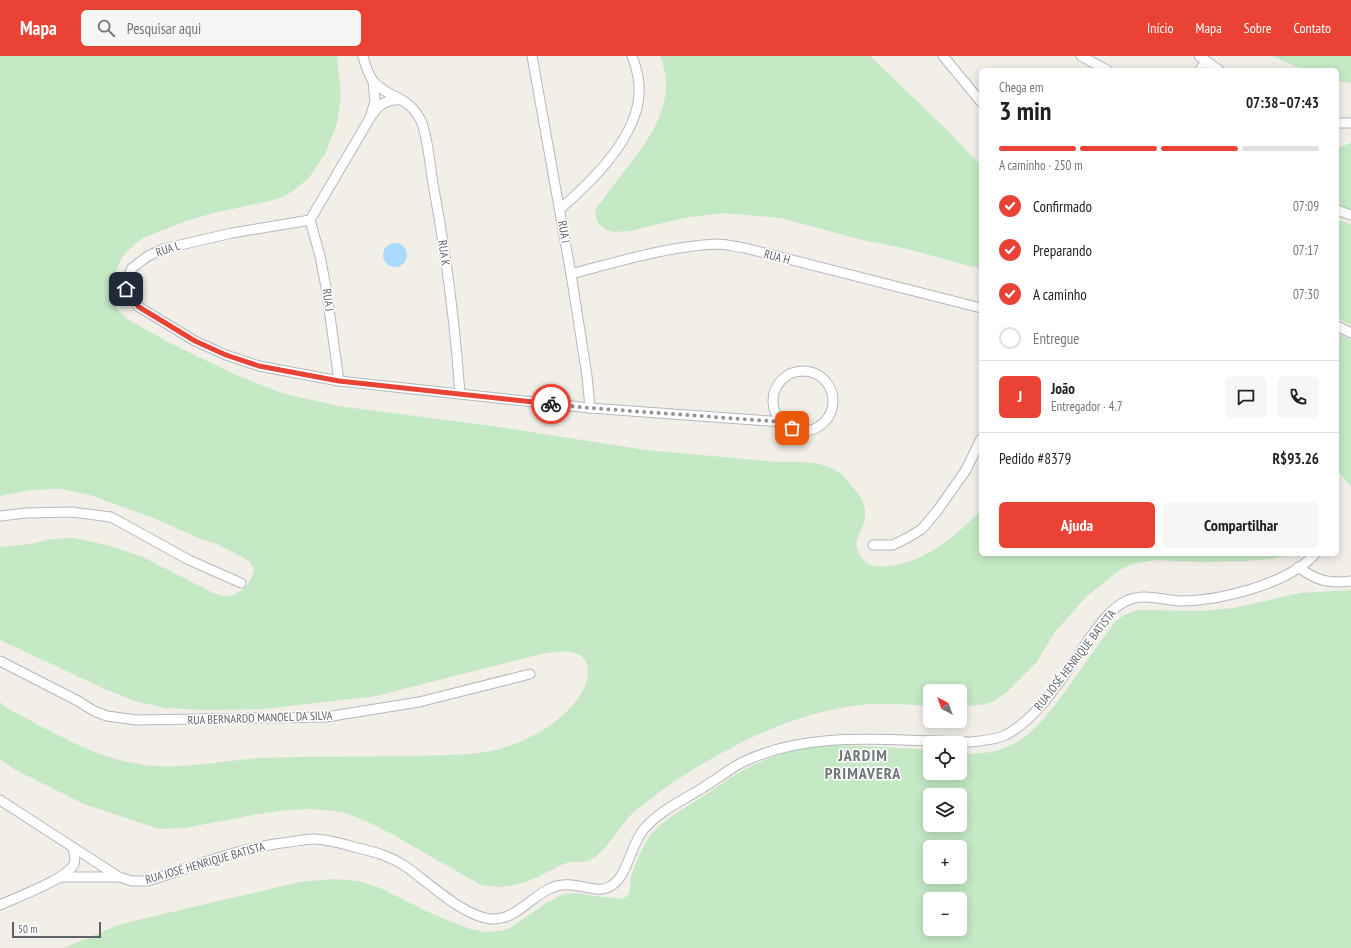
<!DOCTYPE html>
<html lang="pt">
<head>
<meta charset="utf-8">
<style>
  :root { --surface:#fff; --page:#f6f6f6; --text:#222; --muted:#767676; --line:#e0e0e0; --accent:#ea4335 }
  body { margin:0; font-family:"PT Sans Narrow",sans-serif; background:var(--page); color:var(--text); height:100vh; display:flex; flex-direction:column; font-size:15px; white-space:nowrap }
  * { box-sizing:border-box; margin:0 }
  p { font-size:13px; color:var(--muted) }
  .icon { flex:none; width:22px; height:22px; fill:none; stroke:currentColor; stroke-width:2; stroke-linecap:round; stroke-linejoin:round }
  .map { position:relative; flex:1; overflow:hidden }
  .panel { position:absolute; left:979px; top:12px; width:360px; height:488px; display:flex; flex-direction:column; background:var(--surface); border-radius:6px; box-shadow:0 2px 10px #0003 }
  .panel>* { flex:none }
  .needle { width:26px; rotate:319deg }
  .fabs { position:absolute; left:923px; top:628px; display:grid; gap:8px }
  .fabs a { display:grid; place-items:center; width:44px; height:44px; border-radius:6px; background:var(--surface); box-shadow:0 2px 10px #0003; font-size:20px }
  .scale { position:absolute; left:12px; bottom:10px; width:89px; box-sizing:border-box; padding-left:4px; border:2px solid #5f6368; border-top:0; font-size:11px; line-height:14px; white-space:nowrap; color:#5f6368; -webkit-text-stroke:3px #fff; paint-order:stroke }
  .pin { position:absolute; display:grid; place-items:center; width:34px; height:34px; color:#fff; margin:-17px; border-radius:8px; box-shadow:0 2px 6px #0006 }
  .courier { position:absolute; display:grid; place-items:center; width:40px; height:40px; margin:-20px; border:3px solid #ea4335; border-radius:50%; background:#fff; color:#222; box-shadow:0 1px 5px #0007 }
  .summary em { font-style:normal; font-weight:700 }
  .summary div { display:flex; flex-direction:column-reverse }
  .summary { display:flex; align-items:center; justify-content:space-between; height:68px; padding:0 20px }
  h1 { font-size:26px; font-weight:700; line-height:30px }
  .bar { display:grid; grid-template-columns:repeat(4,1fr); gap:6px 4px; align-content:center; height:48px; padding:0 20px }
  .bar i { height:5px; border-radius:3px; background:var(--line) }
  .bar .selected { background:var(--accent) }
  .bar p { grid-column:span 4 }
  .line { display:flex; align-items:center; gap:10px; padding:0 20px; border-top:1px solid var(--line) }
  .line div { flex:1 }
  .round { display:grid; place-items:center; flex:none; width:42px; height:42px; border-radius:6px; background:var(--page) }
  ol { padding:0 20px; list-style:none }
  li { display:flex; align-items:center; gap:12px; height:44px }
  li p { margin-inline-start:auto }
  li .icon { padding:4px; border-radius:50%; background:var(--accent); color:#fff; stroke-width:4 }
  li:last-child { color:var(--muted) }
  li i { width:22px; height:22px; border:2px solid var(--line); border-radius:50% }
  .action { display:flex; gap:8px; margin-top:auto; padding:8px 20px }
  .action a { flex:1; height:46px; border-radius:6px; background:var(--accent); color:#fff; font-size:16px; font-weight:700; line-height:46px; text-align:center }
  .action a+a { background:var(--page); color:var(--text) }
  header { display:flex; align-items:center; gap:24px; box-sizing:border-box; height:56px; padding:0 20px; background:var(--accent); color:#fff }
  header strong { font-size:19px }
  nav { display:flex; gap:22px; margin-inline-start:auto; font-size:14px }
  .search { width:280px; height:36px; background:var(--page); display:flex; align-items:center; gap:10px; box-sizing:border-box; padding:0 14px; border-radius:6px; color:var(--muted); font-size:15px }
  .map>svg:first-child { display:block }
  .green { fill:#c5e8c5; fill-rule:evenodd }
  .water { fill:#aadaff }
  .lines { fill:none; stroke-linecap:round; stroke-linejoin:round }
  .minor-casing { stroke:#b5b8bc; stroke-width:11 }
  .minor { stroke:#fff; stroke-width:9 }
  .done { stroke:#929495; stroke-width:4; stroke-dasharray:0 7.2 }
  .route { stroke:#ea4335; stroke-width:5 }
  .labels { text-anchor:middle; stroke-width:3; stroke-linejoin:round; paint-order:stroke }
  .street-label { font-size:12px; fill:#5f6368; stroke:#fff }
  .district-label { font-size:16px; font-weight:bold; letter-spacing:1px; fill:#70757a; stroke:#fff }
</style>
</head>
<body>
<header>
<strong>Mapa</strong>
<div class="search"><svg class="icon" aria-label="search" viewBox="0 0 24 24"><circle cx="10" cy="10" r="6"/><path d="M15 15l6 6"/></svg>Pesquisar aqui</div>
<nav><a>Início</a><a>Mapa</a><a>Sobre</a><a>Contato</a></nav>
</header>
<div class="map">
<svg width="1351" height="892" viewBox="0 0 1351 892">
  <rect width="100%" height="100%" fill="#f1efe8"/>
  <g class="green">
    <path d="M 0,0 L 337,0 L 341,40 L 337,67 L 326,96 L 309,122 L 293,135 L 284,140 L 270,145 L 213,157 L 186,165 L 143,182 L 135,188 L 122,201 L 115,217 L 112,233 L 113,243 L 116,252 L 121,257 L 129,264 L 172,288 L 234,318 L 282,337 L 338,350 L 492,370 L 646,394 L 778,406 C 798,406 823,404 840,417 C 845,422 850,428 854,433 C 861,440 866,450 865,460 C 865,471 854,481 857,492 C 863,510 873,512 890,510 C 926,506 957,479 981,454 L 981,498 L 1293,498 L 1272,503 L 1245,505 L 1203,506 L 1154,504 L 1132,508 L 1117,516 L 1086,541 L 1055,576 L 1036,607 L 1008,635 L 992,646 L 981,649 L 960,650 L 960,635 L 930,635 L 930,650 C 910,649 889,647 869,648 C 832,651 793,663 759,678 C 715,699 672,724 635,755 C 620,768 607,796 590,804 C 583,808 574,804 567,807 C 556,810 547,817 537,821 C 519,830 500,833 481,829 L 395,780 L 370,767 L 343,756 L 312,753 L 287,754 L 258,758 L 184,772 L 159,773 L 84,748 L 17,715 L 0,703 L 0,646 L 5,651 C 46,672 86,698 132,707 C 174,716 217,705 260,702 C 309,700 359,701 409,700 C 436,699 465,700 492,695 C 524,688 564,666 581,638 C 585,631 588,624 588,616 C 588,590 558,595 541,598 L 376,640 L 264,653 L 205,654 L 165,652 L 135,645 L 105,633 L 0,584 L 0,491 L 31,488 L 52,483 L 73,482 L 111,490 L 145,502 L 213,537 C 217,538 221,540 225,540 C 239,541 253,526 254,513 L 250,506 L 246,503 L 219,489 L 196,481 L 156,463 L 90,439 L 61,433 L 31,434 L 0,440 Z"/>
    <path d="M 660,0 L 870,0 L 948,75 L 981,110 L 981,212 L 969,210 L 908,193 L 862,184 L 781,162 L 723,157 L 683,162 L 630,175 L 613,176 L 605,173 L 598,167 L 596,162 L 595,154 C 598,149 603,145 606,139 C 635,100 683,53 660,0 Z"/>
    <polygon points="1272,0 1351,0 1351,27 1337,25 1337,14 1304,14"/>
    <polygon points="1351,87 1351,154 1337,149 1337,92"/>
    <polygon points="1337,164 1351,168 1351,269 1337,262"/>
    <polygon points="1337,277 1351,284 1351,431 1340,417 1337,419"/>
    <path d="M 1351,534 L 1351,892 L 64,892 L 121,868 L 300,826 L 334,823 L 359,825 L 380,832 L 435,859 L 470,873 L 485,876 L 501,875 L 510,872 L 546,847 L 564,838 L 576,837 L 595,840 L 623,843 L 629,838 C 631,832 630,826 631,820 C 635,809 640,796 646,786 C 658,766 682,754 702,741 C 715,733 727,723 740,716 C 763,703 792,693 818,690 C 833,688 848,690 863,690 C 886,691 908,692 930,694 L 930,717 L 960,717 L 960,697 C 978,699 994,697 1011,689 C 1037,677 1057,646 1074,623 C 1087,604 1101,585 1115,566 L 1124,559 L 1137,554 L 1202,555 L 1233,552 L 1301,537 ZM 930,739 L 960,739 L 960,769 L 930,769 ZM 930,791 L 960,791 L 960,821 L 930,821 ZM 930,843 L 960,843 L 960,873 L 930,873 Z"/>
  </g>
  <circle class="water" cx="395" cy="199" r="12"/>
  <g class="lines">
    <g class="minor-casing">
      <g id="minor">
        <path d="M 363,0 C 365,8 368,18 373,25 C 388,43 409,39 421,65 C 428,81 430,110 433,128 C 446,197 455,267 460,338"/>
        <polyline points="532,0 571,218 587,320 590,352"/>
        <polyline points="943,0 981,46"/>
        <polyline points="1081,0 1107,14"/>
        <polyline points="1199,0 1219,14"/>
        <polyline points="1200,14 1206,5"/>
        <polyline points="373,25 375,45 370,62 310,164 232,177 163,193 148,200 132,212 126,226 127,237 139,251 195,285 226,299 259,310 339,325 590,352 783,366"/>
        <path d="M 373,58 C 379,48 389,43 401,44"/>
        <polyline points="1337,67 1351,67"/>
        <path d="M 560,153 C 591,126 636,83 639,39 C 640,26 637,13 632,0"/>
        <polyline points="1337,154 1351,159"/>
        <polyline points="310,164 320,200 326,231 339,325"/>
        <path d="M 571,218 C 617,206 669,190 717,188 C 726,188 736,191 745,192 L 981,252"/>
        <polyline points="1337,270 1351,277"/>
        <circle cx="803" cy="345" r="30"/>
        <polyline points="0,460 26,457 72,456 111,461 189,504 241,527"/>
        <polyline points="873,489 893,489 907,482 922,473 937,455 966,414 981,383"/>
        <path d="M 1298,511 C 1317,525 1329,528 1351,525"/>
        <polyline points="0,605 78,645 94,655 107,660 137,664 326,661 419,646 530,618"/>
        <polyline points="0,744 119,821"/>
        <path d="M 60,821 L 119,821 L 132,825 L 148,825 C 195,810 241,791 290,786 C 298,785 305,783 313,783 C 328,783 343,788 358,792 C 375,796 390,800 405,810 C 428,826 467,864 495,863 C 517,862 532,840 551,832 C 573,822 594,839 609,831 C 628,822 630,789 644,773 C 660,754 684,744 704,731 C 717,723 729,713 743,706 C 814,672 895,686 970,686 C 981,685 993,684 1003,680 C 1036,666 1067,615 1087,586 C 1098,571 1108,555 1124,546 C 1142,536 1161,544 1180,545 C 1220,545 1288,528 1315,498"/>
        <path d="M 0,849 C 17,841 67,823 74,808 C 76,803 74,797 73,792"/>
      </g>
    </g>
    <use href="#minor" class="minor"/>
  </g>
  <g class="lines">
    <polyline class="done" points="551,348 590,352 783,366 792,372"/>
    <polyline class="route" points="126,233 129,240 139,251 195,285 226,299 259,310 339,325 551,348"/>
  </g>
  <g class="labels">
    <g class="street-label">
      <text transform="translate(564 176) rotate(80)" y="4">RUA I</text>
      <text transform="translate(168 193) rotate(-18)" y="4">RUA L</text>
      <text transform="translate(444 197) rotate(82)" y="4">RUA K</text>
      <text transform="translate(777 201) rotate(15)" y="4">RUA H</text>
      <text transform="translate(328 244) rotate(82)" y="4">RUA J</text>
      <text transform="translate(1075 604) rotate(-52)" y="4">RUA JOSÉ HENRIQUE BATISTA</text>
      <text transform="translate(260 662) rotate(-2)" y="4">RUA BERNARDO MANOEL DA SILVA</text>
      <text transform="translate(205 807) rotate(-16)" y="4">RUA JOSÉ HENRIQUE BATISTA</text>
    </g>
    <g class="district-label">
      <text x="863" y="705">JARDIM<tspan x="863" dy="18">PRIMAVERA</tspan></text>
    </g>
  </g>
</svg>
<div class="fabs">
<a><svg class="needle" viewBox="-14 -14 28 28"><path d="M0-13l5 13h-10z" fill="#e53935"/><path d="M0 13l5-13h-10z" fill="#767676"/></svg></a>
<a><svg class="icon" aria-label="locate" viewBox="0 0 24 24"><circle cx="12" cy="12" r="6"/><path d="M12 2v4M12 18v4M2 12h4M18 12h4"/></svg></a>
<a><svg class="icon" aria-label="layers" viewBox="0 0 24 24"><path d="M12 4l9 5-9 5-9-5zM3 14l9 5 9-5"/></svg></a>
<a>+</a>
<a>−</a>
</div>
<div class="scale">50 m</div>
<div class="pin" style="left:792px;top:372px;background:#ea580c"><svg class="icon" aria-label="bag" viewBox="0 0 24 24"><path d="M5 8h14l-1 12H6zM9 8a3 3 0 0 1 6 0"/></svg></div>
<div class="pin" style="left:126px;top:233px;background:#1f2937"><svg class="icon" aria-label="home" viewBox="0 0 24 24"><path d="M3 11l9-7 9 7M6 9v11h12V9"/></svg></div>
<div class="courier" style="left:551px;top:348px"><svg class="icon" aria-label="bike" viewBox="0 0 24 24"><circle cx="6" cy="16" r="4"/><circle cx="18" cy="16" r="4"/><path d="M6 16l4-8h5l3 8M10 8l3 8H6M13 5h3"/></svg></div>
<section class="panel">
<div class="summary"><div><h1>3 min</h1><p>Chega em</p></div><em>07:38–07:43</em></div>
<div class="bar"><i class="selected"></i><i class="selected"></i><i class="selected"></i><i></i><p>A caminho · 250 m</p></div>
<ol>
<li><svg class="icon" aria-label="check" viewBox="0 0 24 24"><path d="M5 12l5 5 9-10"/></svg>Confirmado<p>07:09</p></li>
<li><svg class="icon" aria-label="check" viewBox="0 0 24 24"><path d="M5 12l5 5 9-10"/></svg>Preparando<p>07:17</p></li>
<li><svg class="icon" aria-label="check" viewBox="0 0 24 24"><path d="M5 12l5 5 9-10"/></svg>A caminho<p>07:30</p></li>
<li><i></i>Entregue</li>
</ol>
<div class="line" style="height:72px"><b class="round" style="background:var(--accent);color:#fff">J</b><div><b>João</b><p>Entregador · 4.7</p></div><a class="round"><svg class="icon" aria-label="chat" viewBox="0 0 24 24"><path d="M4 5h16v11H9l-5 4z"/></svg></a><a class="round"><svg class="icon" aria-label="phone" viewBox="0 0 24 24"><path d="M5 4h4l2 5-3 2q2 4 5 5l2-3 5 2v4C11 20 4 13 5 4z"/></svg></a></div>
<div class="line" style="height:52px"><div>Pedido #8379</div><b>R$93.26</b></div>
<div class="action"><a>Ajuda</a><a>Compartilhar</a></div>
</section>
</div>
</body>
</html>
